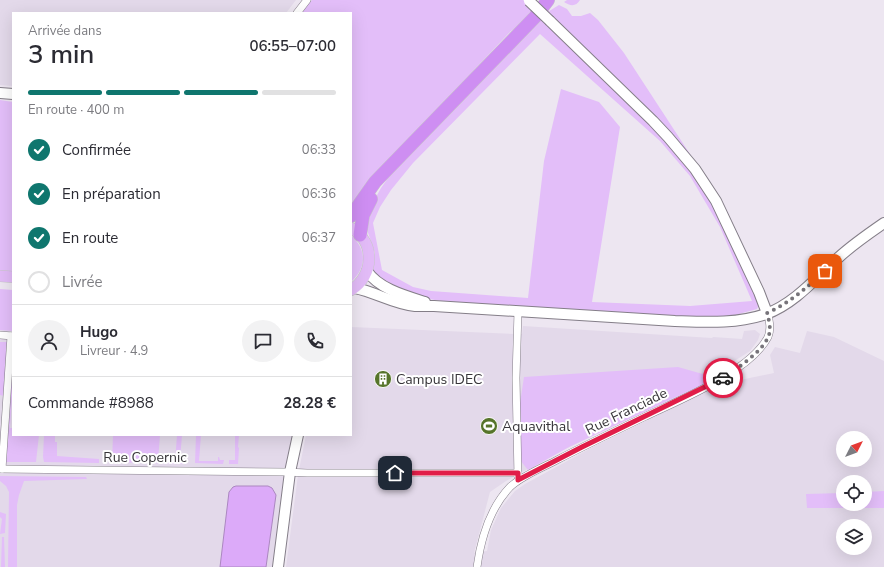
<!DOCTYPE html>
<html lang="fr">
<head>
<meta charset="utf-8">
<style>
  :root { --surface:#fff; --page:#f2f2f3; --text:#2b2b33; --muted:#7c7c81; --line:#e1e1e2; --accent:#0f766e }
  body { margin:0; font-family:"Nunito Sans",sans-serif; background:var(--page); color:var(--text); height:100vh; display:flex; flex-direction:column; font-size:15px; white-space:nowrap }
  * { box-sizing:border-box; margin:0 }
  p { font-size:13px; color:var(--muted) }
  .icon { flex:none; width:22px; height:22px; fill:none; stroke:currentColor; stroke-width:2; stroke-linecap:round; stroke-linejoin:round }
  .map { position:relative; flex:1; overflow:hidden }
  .side { position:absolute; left:12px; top:12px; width:340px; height:424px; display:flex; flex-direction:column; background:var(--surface); border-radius:0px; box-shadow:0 4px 16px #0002 }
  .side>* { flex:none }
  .needle { width:26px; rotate:48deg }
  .controls { position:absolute; left:836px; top:431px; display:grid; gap:8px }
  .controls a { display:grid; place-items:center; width:36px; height:36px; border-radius:50%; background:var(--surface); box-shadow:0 4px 16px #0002; font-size:20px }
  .pin { position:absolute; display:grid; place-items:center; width:34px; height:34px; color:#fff; margin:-17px; border-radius:8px; box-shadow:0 2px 6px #0006 }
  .courier { position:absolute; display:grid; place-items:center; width:40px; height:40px; margin:-20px; border:3px solid #e11d48; border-radius:50%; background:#fff; color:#222; box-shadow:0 1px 5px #0007 }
  .headline em { font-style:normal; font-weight:600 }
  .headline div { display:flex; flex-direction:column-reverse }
  .headline { display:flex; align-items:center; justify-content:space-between; height:68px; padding:0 16px }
  h1 { font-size:26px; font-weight:600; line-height:30px }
  .bar { display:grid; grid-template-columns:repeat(4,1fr); gap:6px 4px; align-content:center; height:48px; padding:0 16px }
  .bar i { height:5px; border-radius:3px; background:var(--line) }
  .bar .current { background:var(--accent) }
  .bar p { grid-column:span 4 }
  .line { display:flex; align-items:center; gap:10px; padding:0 16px; border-top:1px solid var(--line) }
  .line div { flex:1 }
  .round { display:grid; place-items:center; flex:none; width:42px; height:42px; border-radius:21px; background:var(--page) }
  ol { padding:0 16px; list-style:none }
  li { display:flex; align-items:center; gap:12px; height:44px }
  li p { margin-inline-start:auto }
  li .icon { padding:4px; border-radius:50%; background:var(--accent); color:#fff; stroke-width:4 }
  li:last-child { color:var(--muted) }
  li i { width:22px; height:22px; border:2px solid var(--line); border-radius:50% }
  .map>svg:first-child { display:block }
  .built { fill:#e3d9ea; fill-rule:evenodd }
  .green { fill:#e3bef9; fill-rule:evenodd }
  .water { fill:#dcaaf9; stroke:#ab87c0 }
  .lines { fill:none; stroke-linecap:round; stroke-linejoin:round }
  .street-casing { stroke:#847e88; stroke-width:8 }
  .secondary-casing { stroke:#847e88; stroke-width:12 }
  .primary-casing { stroke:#c7c7c8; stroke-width:12 }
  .highway-casing { stroke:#c7c7c8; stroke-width:14 }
  .street { stroke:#fff; stroke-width:7 }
  .secondary { stroke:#fff; stroke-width:10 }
  .primary { stroke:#e2bbf7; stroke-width:11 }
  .highway { stroke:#ce8ef2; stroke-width:13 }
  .secondary-bridge-casing { stroke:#847e88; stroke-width:12; stroke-linecap:butt }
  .secondary-bridge { stroke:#fff; stroke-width:10 }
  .done { stroke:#77747a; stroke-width:4; stroke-dasharray:0 7.2 }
  .route { stroke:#e11d48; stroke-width:5 }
  .labels { text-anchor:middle; stroke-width:4; stroke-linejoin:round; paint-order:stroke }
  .poi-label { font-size:14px; fill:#38363a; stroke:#fff; text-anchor:start }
  .street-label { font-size:14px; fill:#38363a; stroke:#fff }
</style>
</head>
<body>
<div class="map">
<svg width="884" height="567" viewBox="0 0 884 567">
  <rect width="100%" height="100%" fill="#ede6f1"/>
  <g class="built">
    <polygon points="0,0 296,0 286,13 13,13 13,86 0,85"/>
    <polygon points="0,304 13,304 13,435 295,435 272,567 0,567"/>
    <path d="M 523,326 L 712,338 L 713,337 L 742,339 L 744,331 L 755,330 L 760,334 L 758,340 L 750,351 L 736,360 L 723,371 L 706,381 L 557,453 L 506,481 L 490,492 L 474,553 L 487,551 L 491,530 L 501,508 L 515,491 L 525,484 L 591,448 L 721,384 L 774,373 L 770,355 L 775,347 L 800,353 L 807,331 L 834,337 L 884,361 L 884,567 L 286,567 L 298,475 L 306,435 L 351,435 L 351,327 L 515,334 L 522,334 ZM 843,438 L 865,438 L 865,460 L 843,460 ZM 843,482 L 865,482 L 865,504 L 843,504 ZM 843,526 L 865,526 L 865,548 L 843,548 Z"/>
  </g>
  <g class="green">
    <polygon points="312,0 523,0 535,11 523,24 511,31 475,69 466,83 351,210 351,13 301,13"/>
    <path d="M 567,0 L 580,0 C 576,7 570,6 564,2 Z"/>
    <polygon points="559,5 567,9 572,16 581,16 590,13 598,20 624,53 699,168 546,13"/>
    <path d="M 542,18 L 657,128 L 688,165 L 717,209 L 759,305 L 757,309 L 735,315 L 704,318 L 441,301 L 423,298 L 386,285 L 373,271 L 375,253 L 366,227 L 371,206 L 381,188 L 393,171 ZM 540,34 L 660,141 L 690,176 L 720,227 L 752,301 L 690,306 L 592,302 L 620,127 L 599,102 L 561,89 L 544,161 L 528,298 L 431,291 L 413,287 L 382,270 L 373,223 L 380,207 L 391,190 L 413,163 Z"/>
    <polygon points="0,100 13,102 13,274 0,273"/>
    <path d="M 351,235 C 367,250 367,267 351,282 Z"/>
    <polygon points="0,289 13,290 13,331 0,330"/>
    <polygon points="0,342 7,342 4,396 0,395"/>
    <polygon points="13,349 13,382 10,428 13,428 13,435 39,435 36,462 6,462"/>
    <polygon points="678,367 717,378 569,447 528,470 520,460 520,403 524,377"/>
    <polygon points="44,435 55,435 55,442 57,442 57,456 99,459 99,463 44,462 43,457"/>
    <polygon points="113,435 160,435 158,461 175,462 177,435 182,435 180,460 184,461 184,464 112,462"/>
    <polygon points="196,435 201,435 199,461 218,461 218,457 219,457 220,460 224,460 223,464 195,463"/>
    <polygon points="235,435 239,435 238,447 239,448 238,464 229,464 229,460 235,460"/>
    <polygon points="0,476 86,477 87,479 24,481 19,495 17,505 17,567 8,567 9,492 6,486 0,481"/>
    <polygon points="884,491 884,508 807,508 806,494 843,493 843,504 865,504 865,492"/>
    <polygon points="0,512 6,514 5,533 0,534 2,519 0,517"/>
    <polygon points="2,537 4,537 5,567 1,567"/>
  </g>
  <polygon class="water" points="236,486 268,486 272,488 276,495 266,567 220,567 229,492 233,487"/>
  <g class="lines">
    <g class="street-casing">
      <g id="street">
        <polyline points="297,13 307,0"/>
        <polyline points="0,335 13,336"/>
        <polyline points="0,469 286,472 307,473 518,473"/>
        <polyline points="2,469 11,336"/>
        <polyline points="518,477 516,378 518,311"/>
        <path d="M 477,567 C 481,538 489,509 510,487 C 523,475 542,468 557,460 C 586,445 615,431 644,417 C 679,400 750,372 768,337 C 771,330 770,320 767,313"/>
      </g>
    </g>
    <g class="secondary-casing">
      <g id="secondary">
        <polyline points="550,21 653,121 668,137 695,169 716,201 759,292 767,313"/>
        <polyline points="0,93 13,94"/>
        <path d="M 367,271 C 379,289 406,296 425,302"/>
        <path d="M 355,288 C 375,292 394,304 415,306 C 422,306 428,306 434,306 L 675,321 C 705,322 737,324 766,314 C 794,304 816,278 838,258 C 852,245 868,234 884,223"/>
        <polyline points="278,567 290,472 298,435"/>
      </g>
    </g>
    <g class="primary-casing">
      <g id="primary">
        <path d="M 351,228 C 376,242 374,276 351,290"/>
        <polyline points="0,276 13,277"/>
      </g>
    </g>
    <g class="highway-casing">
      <g id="highway">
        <polyline points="351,216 375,182 535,17 548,0"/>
        <polyline points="360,235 363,215 371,199"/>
      </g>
    </g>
    <use href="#street" class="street"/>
    <use href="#secondary" class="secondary"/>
    <use href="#primary" class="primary"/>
    <use href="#highway" class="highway"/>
    <g class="secondary-bridge-casing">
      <polyline id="secondary-bridge" points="529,1 550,21"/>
    </g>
    <use href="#secondary-bridge" class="secondary-bridge"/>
  </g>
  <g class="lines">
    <path class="done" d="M 723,378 C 737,368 763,352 769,335 C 771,328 769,320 767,313 C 790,303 807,287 825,271"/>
    <polyline class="route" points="395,473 518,473 518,480 582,447 723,378"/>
  </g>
  <defs>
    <g id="building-disc" transform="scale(0.9)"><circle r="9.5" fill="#56742a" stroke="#fff"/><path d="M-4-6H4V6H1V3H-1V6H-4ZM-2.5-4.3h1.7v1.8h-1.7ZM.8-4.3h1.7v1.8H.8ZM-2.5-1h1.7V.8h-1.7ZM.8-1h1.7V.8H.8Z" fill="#fff"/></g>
    <g id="stadium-disc" transform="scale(0.9)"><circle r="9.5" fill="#56742a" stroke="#fff"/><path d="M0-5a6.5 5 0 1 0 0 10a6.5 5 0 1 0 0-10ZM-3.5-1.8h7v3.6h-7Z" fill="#fff"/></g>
  </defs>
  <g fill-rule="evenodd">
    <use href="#building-disc" x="383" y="379"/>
    <use href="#stadium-disc" x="489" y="426"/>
  </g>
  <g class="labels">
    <g class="poi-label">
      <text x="396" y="384">Campus IDEC</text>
      <text x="502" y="431">Aquavithal</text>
    </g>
    <g class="street-label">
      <text transform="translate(626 411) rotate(-26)" y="5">Rue Franciade</text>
      <text x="145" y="462">Rue Copernic</text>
    </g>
  </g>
</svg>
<div class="controls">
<a><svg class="needle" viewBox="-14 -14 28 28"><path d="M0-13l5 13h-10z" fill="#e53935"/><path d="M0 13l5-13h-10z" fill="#7c7c81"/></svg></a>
<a><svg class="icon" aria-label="locate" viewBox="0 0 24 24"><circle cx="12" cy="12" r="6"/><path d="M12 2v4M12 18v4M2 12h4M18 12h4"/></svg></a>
<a><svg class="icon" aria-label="layers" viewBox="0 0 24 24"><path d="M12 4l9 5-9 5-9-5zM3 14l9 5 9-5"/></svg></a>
</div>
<div class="pin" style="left:825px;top:271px;background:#ea580c"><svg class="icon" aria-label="bag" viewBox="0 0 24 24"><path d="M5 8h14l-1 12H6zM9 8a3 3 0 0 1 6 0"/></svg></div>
<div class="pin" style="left:395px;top:473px;background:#1f2937"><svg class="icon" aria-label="home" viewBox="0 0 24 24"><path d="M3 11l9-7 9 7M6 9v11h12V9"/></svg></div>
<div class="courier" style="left:723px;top:378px"><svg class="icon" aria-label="car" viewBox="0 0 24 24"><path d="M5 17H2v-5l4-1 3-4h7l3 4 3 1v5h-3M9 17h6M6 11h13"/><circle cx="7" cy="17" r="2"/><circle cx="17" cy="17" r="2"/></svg></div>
<section class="side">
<div class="headline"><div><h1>3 min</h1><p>Arrivée dans</p></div><em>06:55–07:00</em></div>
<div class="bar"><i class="current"></i><i class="current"></i><i class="current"></i><i></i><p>En route · 400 m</p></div>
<ol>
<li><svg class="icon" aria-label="check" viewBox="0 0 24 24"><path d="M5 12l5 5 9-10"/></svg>Confirmée<p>06:33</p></li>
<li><svg class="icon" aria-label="check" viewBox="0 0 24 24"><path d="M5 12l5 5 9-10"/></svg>En préparation<p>06:36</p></li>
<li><svg class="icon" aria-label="check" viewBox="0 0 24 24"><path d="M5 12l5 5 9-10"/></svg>En route<p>06:37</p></li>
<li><i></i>Livrée</li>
</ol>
<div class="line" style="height:72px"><a class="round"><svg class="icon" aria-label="person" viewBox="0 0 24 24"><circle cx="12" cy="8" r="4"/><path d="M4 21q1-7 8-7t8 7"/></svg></a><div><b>Hugo</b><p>Livreur · 4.9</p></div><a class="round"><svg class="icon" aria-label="chat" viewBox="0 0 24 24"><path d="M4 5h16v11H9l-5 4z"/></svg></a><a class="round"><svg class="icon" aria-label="phone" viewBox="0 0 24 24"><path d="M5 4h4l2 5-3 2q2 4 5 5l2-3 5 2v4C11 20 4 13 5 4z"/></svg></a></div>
<div class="line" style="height:52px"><div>Commande #8988</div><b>28.28 €</b></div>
</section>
</div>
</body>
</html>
